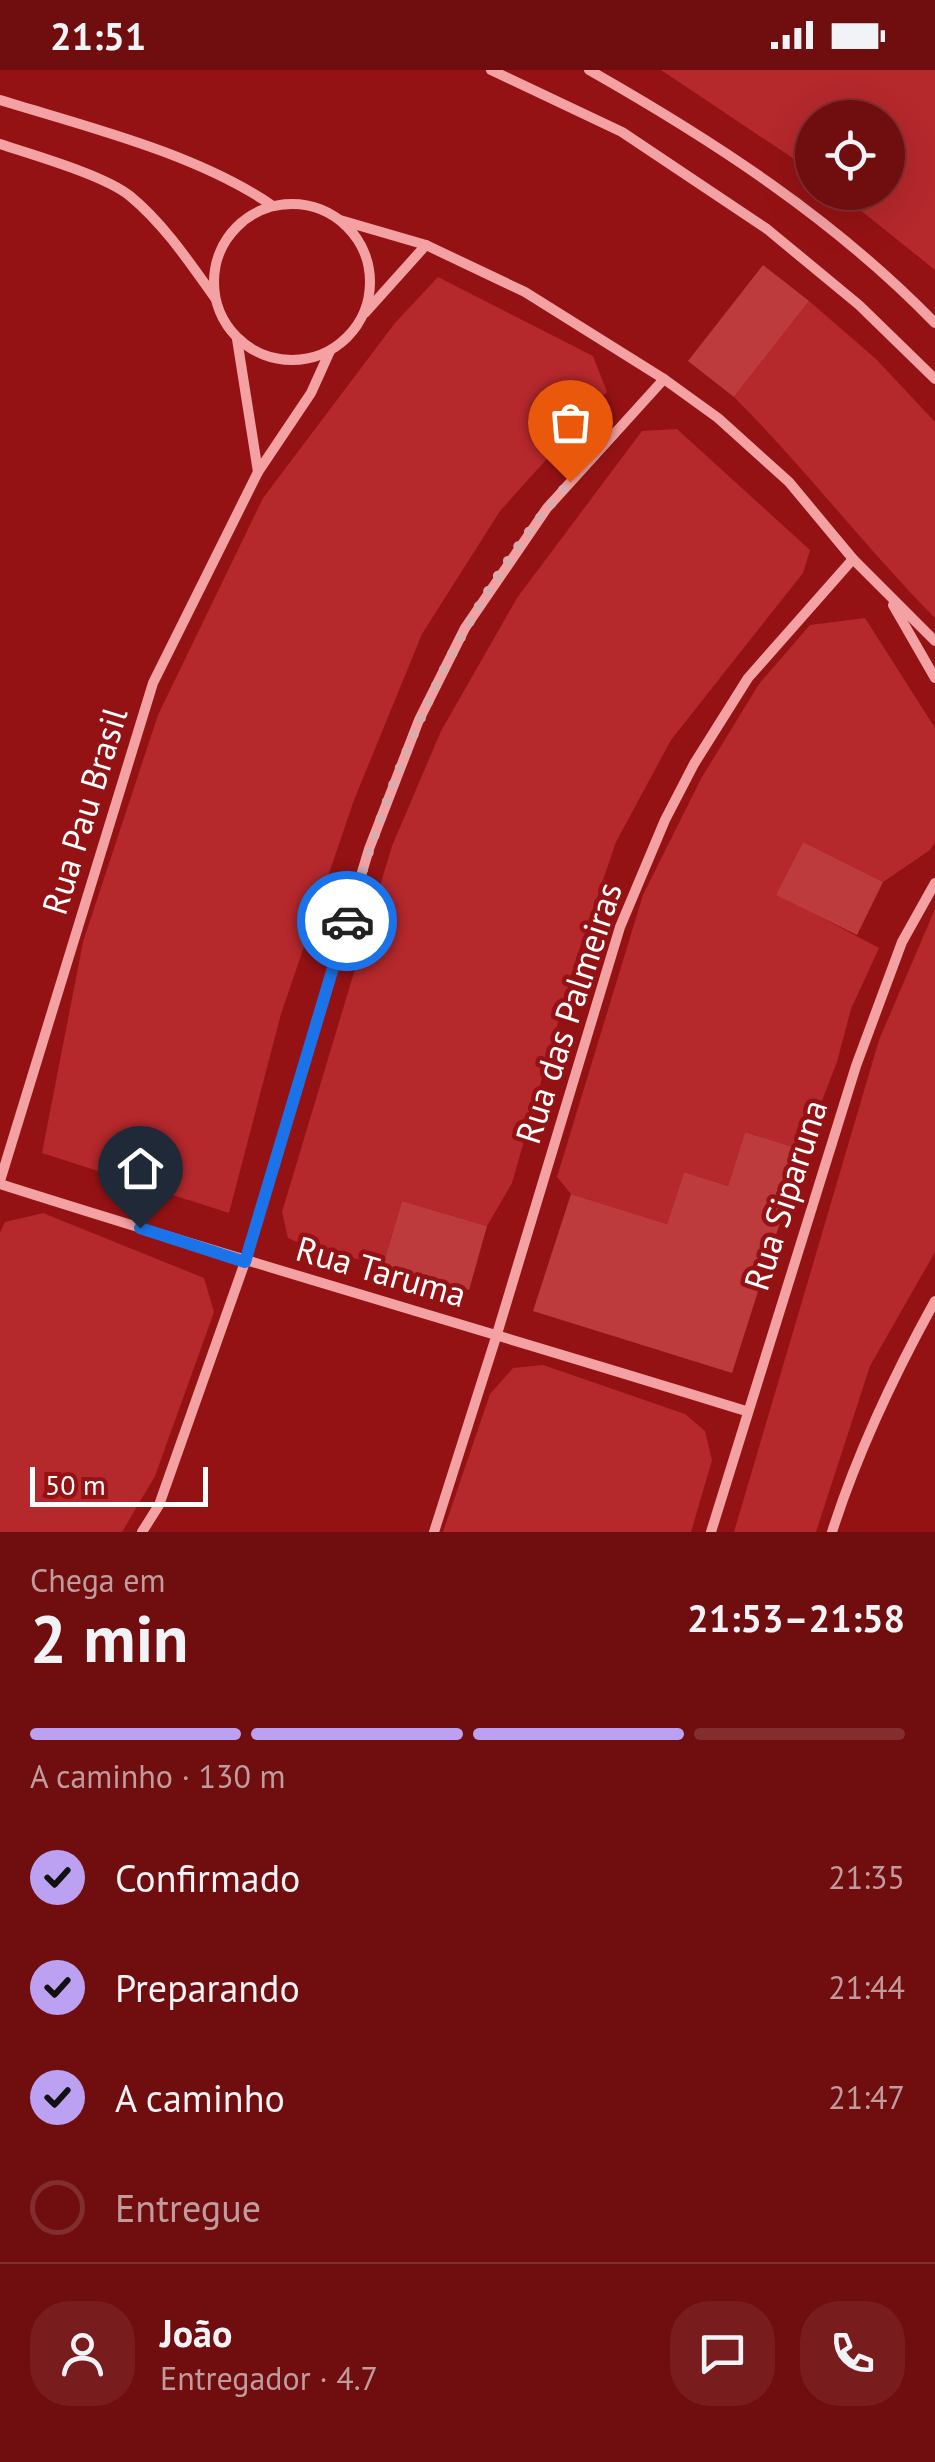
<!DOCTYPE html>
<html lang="pt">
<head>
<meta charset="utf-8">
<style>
  :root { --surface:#700e0f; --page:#781c1d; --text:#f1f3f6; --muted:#c09c9e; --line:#822e2f; --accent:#bca0f2 }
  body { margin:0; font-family:"PT Sans",sans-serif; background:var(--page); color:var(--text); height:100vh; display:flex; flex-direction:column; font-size:38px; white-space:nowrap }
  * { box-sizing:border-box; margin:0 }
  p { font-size:32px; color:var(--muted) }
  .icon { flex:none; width:55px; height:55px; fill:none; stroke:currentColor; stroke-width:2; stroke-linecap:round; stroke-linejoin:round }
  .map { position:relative; height:1462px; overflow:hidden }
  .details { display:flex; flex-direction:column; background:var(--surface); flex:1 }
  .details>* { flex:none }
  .tools { position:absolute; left:795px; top:30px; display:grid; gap:20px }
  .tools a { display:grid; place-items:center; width:110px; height:110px; border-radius:50%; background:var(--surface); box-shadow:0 10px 40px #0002,0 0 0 2px var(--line); font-size:50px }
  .scale { position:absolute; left:30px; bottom:25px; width:178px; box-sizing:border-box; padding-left:10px; border:5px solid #fff; border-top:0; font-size:28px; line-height:35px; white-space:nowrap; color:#fff; -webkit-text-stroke:8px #951214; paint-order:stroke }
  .pin { position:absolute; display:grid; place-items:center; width:85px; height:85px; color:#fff; margin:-102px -42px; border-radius:50% 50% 50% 0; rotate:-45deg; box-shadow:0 0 10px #0007 }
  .pin .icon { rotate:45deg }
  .courier { position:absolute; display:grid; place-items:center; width:100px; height:100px; margin:-50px; border:8px solid #1a73e8; border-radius:50%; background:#fff; color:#222; box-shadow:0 2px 12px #0007 }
  .head em { font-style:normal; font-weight:600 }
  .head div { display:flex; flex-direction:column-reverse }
  .head { display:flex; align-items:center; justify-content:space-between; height:170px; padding:0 30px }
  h1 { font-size:65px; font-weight:600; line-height:75px }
  .bar { display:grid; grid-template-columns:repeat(4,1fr); gap:15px 10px; align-content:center; height:120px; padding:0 30px }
  .bar i { height:12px; border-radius:8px; background:var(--line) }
  .bar .current { background:var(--accent) }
  .bar p { grid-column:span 4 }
  .line { display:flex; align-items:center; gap:25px; padding:0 30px; border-top:2px solid var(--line) }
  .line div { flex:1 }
  .round { display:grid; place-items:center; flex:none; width:105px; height:105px; border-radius:40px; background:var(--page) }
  ol { padding:0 30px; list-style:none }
  li { display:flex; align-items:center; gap:30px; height:110px }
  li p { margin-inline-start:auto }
  li .icon { padding:10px; border-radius:50%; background:var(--accent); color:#111; stroke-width:4 }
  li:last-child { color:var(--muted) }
  li i { width:55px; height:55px; border:5px solid var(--line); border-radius:50% }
  .status { display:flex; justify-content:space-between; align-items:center; height:70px; padding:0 50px; background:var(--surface); direction:ltr }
  .status svg { height:28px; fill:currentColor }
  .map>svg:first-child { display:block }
  .green { fill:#b5282c }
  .building { fill:#bd3b3d }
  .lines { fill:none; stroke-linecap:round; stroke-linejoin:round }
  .minor { stroke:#f3a1a3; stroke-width:10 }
  .done { stroke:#daacad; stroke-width:10; stroke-dasharray:0 18 }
  .route { stroke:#1a73e8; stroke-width:12 }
  .labels { text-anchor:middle; stroke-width:9; stroke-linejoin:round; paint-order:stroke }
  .street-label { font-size:35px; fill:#fff; stroke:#951214 }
</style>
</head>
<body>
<div class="status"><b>21:51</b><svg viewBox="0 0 49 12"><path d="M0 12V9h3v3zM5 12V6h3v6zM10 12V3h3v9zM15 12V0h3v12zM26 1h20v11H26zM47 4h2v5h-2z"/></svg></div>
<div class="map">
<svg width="935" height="1462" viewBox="0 0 935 1462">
  <rect width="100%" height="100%" fill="#951214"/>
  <g class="green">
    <polygon points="661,0 935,0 935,200 839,123 888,122 888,48 812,48 812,101"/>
    <polygon points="438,207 593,286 607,322 500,441 422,564 354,730 281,944 229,1143 42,1083 83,872 158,645 263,428 395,253"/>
    <path d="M 809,231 L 876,289 L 935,352 L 935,548 C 865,477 805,398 734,327 Z"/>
    <polygon points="677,359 810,480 803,503 671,670 616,772 576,889 512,1113 487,1156 402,1131 383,1195 310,1178 288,1168 282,1142 392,776 441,661 517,528 642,361"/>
    <polygon points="865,548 935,658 935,772 930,780 883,812 803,772 777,824 879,878 851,939 837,992 803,1080 745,1062 728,1116 684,1102 667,1154 571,1124 557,1107 643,825 702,707 759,614 810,555"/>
    <polygon points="935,839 935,1182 870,1296 816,1462 734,1462 879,970"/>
    <polygon points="43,1143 204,1208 214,1242 155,1406 122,1462 0,1462 0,1163 5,1152"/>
    <polygon points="543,1295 685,1344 705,1361 712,1390 691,1462 443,1462 490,1324 513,1298"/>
  </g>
  <g class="building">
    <polygon points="763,195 809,231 734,327 688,291"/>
    <polygon points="803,772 883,812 857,865 776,825"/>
    <polygon points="745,1062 803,1080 732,1303 533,1241 571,1124 667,1154 684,1102 728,1116"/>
    <polygon points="402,1131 487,1156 469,1220 383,1195"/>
  </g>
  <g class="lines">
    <g class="minor">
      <polyline points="491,0 622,62 767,159 859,235 935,309"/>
      <path d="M 589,0 C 714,71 834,149 935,253"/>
      <path d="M 0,30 C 88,57 198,84 273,136"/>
      <path d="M 0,74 C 33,85 104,105 130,126 C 164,154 190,193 215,228"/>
      <circle cx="292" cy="212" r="78"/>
      <polyline points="340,150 426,175 525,222 664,309 718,348 789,412 853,489 935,571"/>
      <polyline points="365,243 426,175"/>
      <polyline points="237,269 258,402 311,323 330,281"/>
      <polyline points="893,535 935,608"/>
      <polyline points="0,1111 153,613 258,402"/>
      <path d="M 0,1114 C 248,1193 498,1264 746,1341"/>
      <polyline points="142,1462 159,1435 245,1192 369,779 419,650 465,558 547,438 664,309"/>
      <polyline points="434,1462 497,1264 620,857 665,750 694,694 748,608 853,489"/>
      <polyline points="711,1462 856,996 902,872 935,813"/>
      <path d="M 832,1462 C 858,1381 894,1305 935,1231"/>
    </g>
  </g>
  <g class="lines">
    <path class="done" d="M 347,851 C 394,694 459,535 570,412"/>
    <polyline class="route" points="140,1158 245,1192 347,851"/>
  </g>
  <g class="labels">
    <g class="street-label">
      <text transform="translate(85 741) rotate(-73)" y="12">Rua Pau Brasil</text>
      <text transform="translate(569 943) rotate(-72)" y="12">Rua das Palmeiras</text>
      <text transform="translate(786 1125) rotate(-72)" y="12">Rua Siparuna</text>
      <text transform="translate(381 1202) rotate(16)" y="12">Rua Taruma</text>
    </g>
  </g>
</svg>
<div class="tools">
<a><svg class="icon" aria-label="locate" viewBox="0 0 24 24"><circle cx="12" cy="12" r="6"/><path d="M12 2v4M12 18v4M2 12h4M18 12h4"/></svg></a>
</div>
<div class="scale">50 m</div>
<div class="pin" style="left:570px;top:412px;background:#ea580c"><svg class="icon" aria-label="bag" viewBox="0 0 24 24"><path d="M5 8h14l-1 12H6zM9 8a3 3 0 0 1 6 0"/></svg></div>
<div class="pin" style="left:140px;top:1158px;background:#1f2937"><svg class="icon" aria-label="home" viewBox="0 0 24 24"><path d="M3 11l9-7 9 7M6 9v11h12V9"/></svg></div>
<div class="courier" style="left:347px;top:851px"><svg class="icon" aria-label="car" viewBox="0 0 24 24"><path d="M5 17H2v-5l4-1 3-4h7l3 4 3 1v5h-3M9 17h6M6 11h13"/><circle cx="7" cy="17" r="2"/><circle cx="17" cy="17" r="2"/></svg></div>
</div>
<section class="details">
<div class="head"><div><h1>2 min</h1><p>Chega em</p></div><em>21:53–21:58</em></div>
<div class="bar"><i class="current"></i><i class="current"></i><i class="current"></i><i></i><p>A caminho · 130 m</p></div>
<ol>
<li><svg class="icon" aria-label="check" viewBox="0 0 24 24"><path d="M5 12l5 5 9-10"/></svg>Confirmado<p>21:35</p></li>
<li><svg class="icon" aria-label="check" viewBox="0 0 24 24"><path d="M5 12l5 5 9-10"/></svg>Preparando<p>21:44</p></li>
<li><svg class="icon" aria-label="check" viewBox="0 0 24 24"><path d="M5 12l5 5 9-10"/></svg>A caminho<p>21:47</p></li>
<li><i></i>Entregue</li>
</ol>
<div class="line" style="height:180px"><a class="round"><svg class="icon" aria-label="person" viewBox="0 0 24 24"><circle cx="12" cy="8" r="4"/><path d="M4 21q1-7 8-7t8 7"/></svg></a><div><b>João</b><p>Entregador · 4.7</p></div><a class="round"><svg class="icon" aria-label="chat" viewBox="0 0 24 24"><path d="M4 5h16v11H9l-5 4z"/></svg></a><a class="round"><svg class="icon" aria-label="phone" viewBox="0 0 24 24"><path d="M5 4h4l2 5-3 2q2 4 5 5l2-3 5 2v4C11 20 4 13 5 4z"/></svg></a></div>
</section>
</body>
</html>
